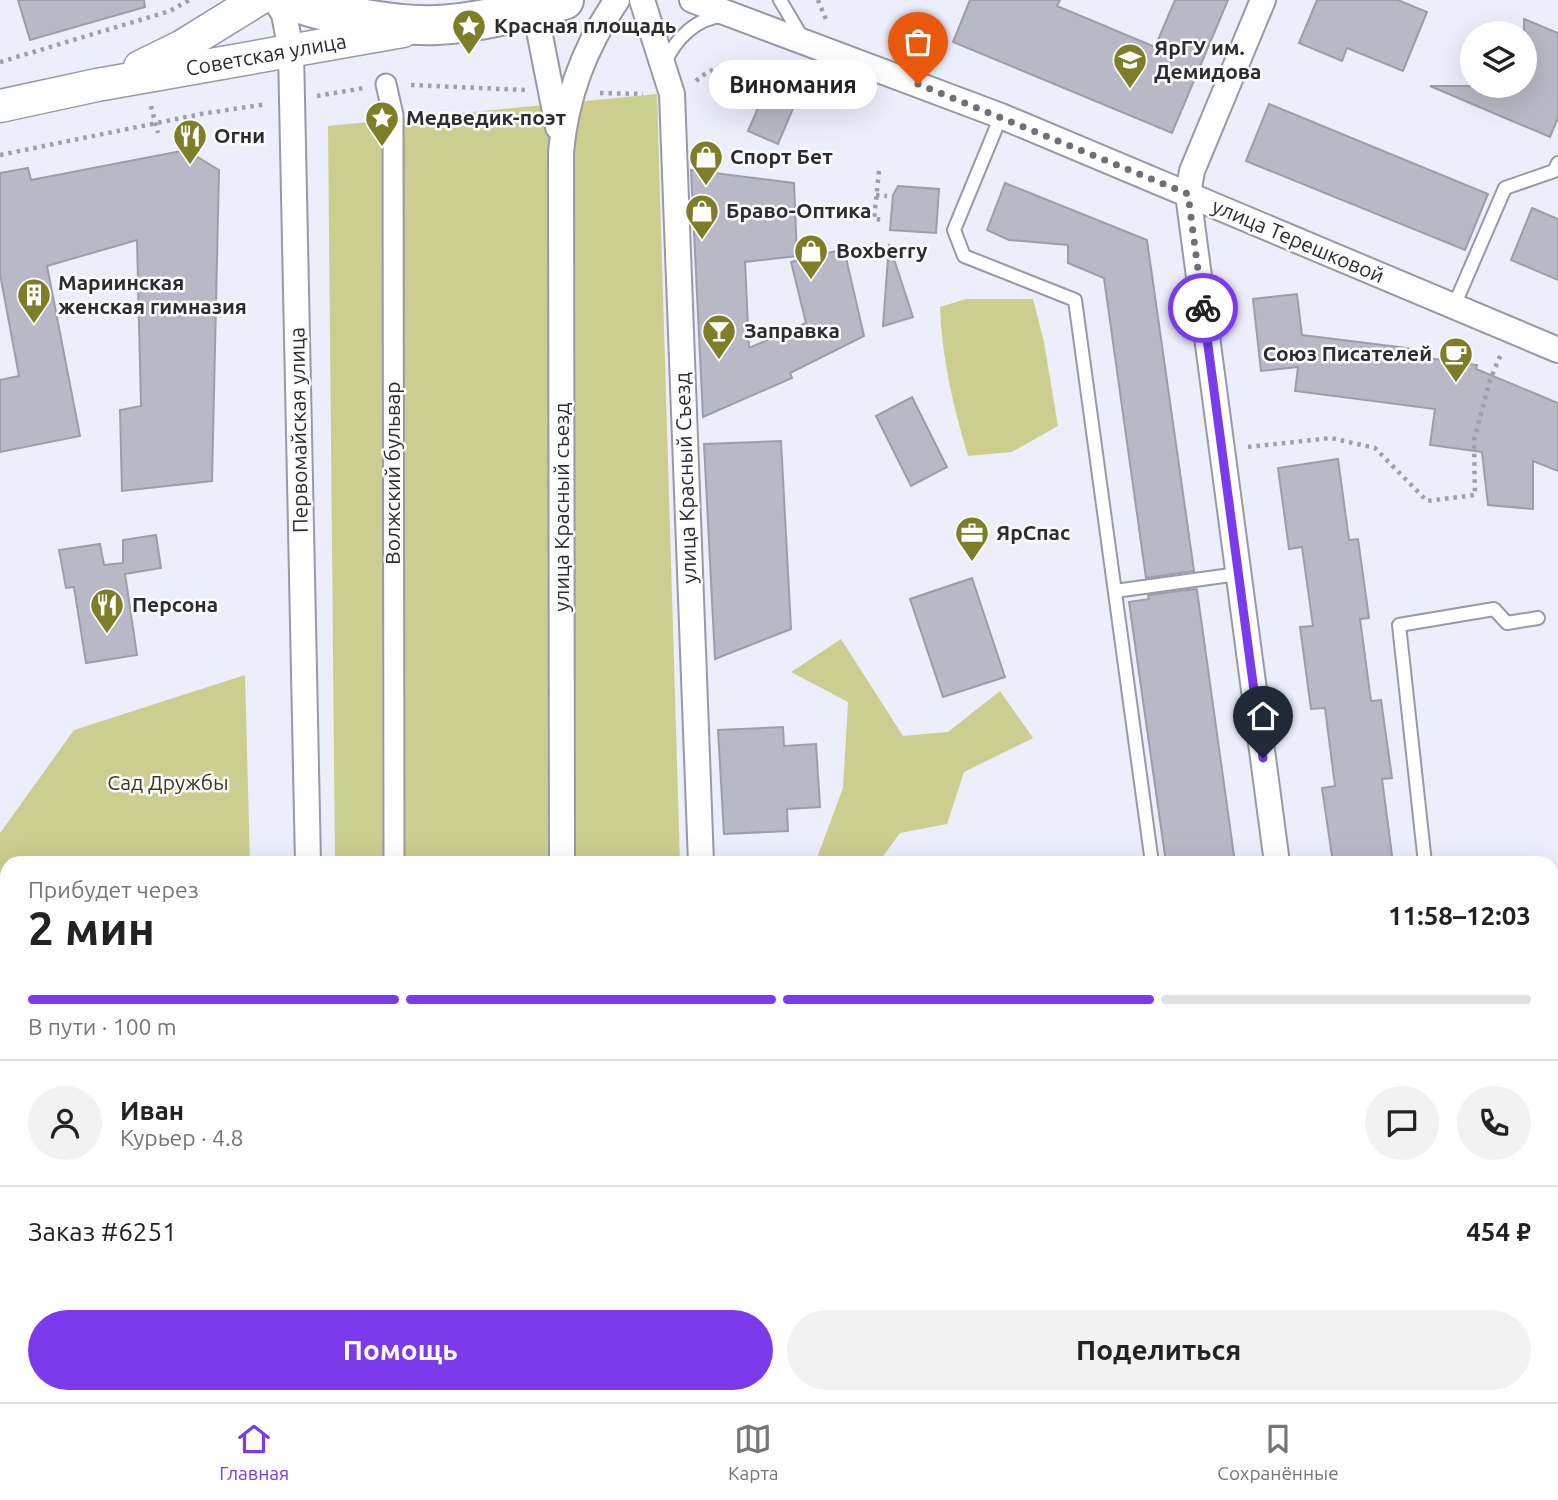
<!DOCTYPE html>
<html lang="ru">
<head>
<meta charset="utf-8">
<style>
  :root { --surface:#fff; --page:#f2f2f2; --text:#222; --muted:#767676; --line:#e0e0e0; --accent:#7c3aed }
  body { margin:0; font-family:Ubuntu,sans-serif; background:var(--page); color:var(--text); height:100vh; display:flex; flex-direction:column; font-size:26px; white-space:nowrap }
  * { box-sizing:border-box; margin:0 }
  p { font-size:23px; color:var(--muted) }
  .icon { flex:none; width:38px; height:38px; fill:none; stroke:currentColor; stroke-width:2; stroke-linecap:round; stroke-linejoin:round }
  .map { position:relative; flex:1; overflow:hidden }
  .panel { position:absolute; left:0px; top:856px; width:1559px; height:548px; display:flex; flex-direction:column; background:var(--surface); border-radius:21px 21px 0 0; box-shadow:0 7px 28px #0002 }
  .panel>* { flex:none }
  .fabs { position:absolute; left:1460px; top:21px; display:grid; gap:14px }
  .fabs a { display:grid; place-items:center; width:77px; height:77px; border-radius:50%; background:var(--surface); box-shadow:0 7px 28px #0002; font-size:35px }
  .pin { position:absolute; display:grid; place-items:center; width:60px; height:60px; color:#fff; margin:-72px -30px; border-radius:50% 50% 50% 0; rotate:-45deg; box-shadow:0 0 7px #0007 }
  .pin .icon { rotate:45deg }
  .courier { position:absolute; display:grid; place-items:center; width:70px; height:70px; margin:-35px; border:5px solid #7c3aed; border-radius:50%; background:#fff; color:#222; box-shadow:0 2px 9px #0007 }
  .bubble { position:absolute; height:49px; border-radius:24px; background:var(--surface); box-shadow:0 7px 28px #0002; font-size:23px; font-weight:600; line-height:49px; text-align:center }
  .overview em { font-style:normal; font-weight:600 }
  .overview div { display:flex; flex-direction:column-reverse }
  .overview { display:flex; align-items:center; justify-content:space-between; height:119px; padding:0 28px }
  h1 { font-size:46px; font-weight:600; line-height:52px }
  .bar { display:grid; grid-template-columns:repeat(4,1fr); gap:10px 7px; align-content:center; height:84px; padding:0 28px }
  .bar i { height:9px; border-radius:5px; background:var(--line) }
  .bar .active { background:var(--accent) }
  .bar p { grid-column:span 4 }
  .line { display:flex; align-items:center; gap:18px; padding:0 28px; border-top:2px solid var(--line) }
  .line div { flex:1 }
  .round { display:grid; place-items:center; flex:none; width:74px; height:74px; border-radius:37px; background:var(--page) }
  .primary-button { display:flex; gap:14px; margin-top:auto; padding:14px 28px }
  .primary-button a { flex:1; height:80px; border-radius:42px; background:var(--accent); color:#fff; font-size:28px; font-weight:600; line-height:80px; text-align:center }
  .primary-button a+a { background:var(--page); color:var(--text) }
  .dock { display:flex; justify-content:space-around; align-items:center; height:98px; border-top:2px solid var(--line); background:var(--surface); font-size:19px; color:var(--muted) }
  .dock a { display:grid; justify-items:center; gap:4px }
  .dock .active { color:var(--accent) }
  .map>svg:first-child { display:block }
  .green { fill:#cbce8f }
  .building { fill:#b8b8c6; stroke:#9c9daa; stroke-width:2 }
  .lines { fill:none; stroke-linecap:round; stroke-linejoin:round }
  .service-casing { stroke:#9899a7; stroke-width:16 }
  .pedestrian-casing { stroke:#9899a7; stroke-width:23 }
  .minor-casing { stroke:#9899a7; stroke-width:28 }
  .tertiary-casing { stroke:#9899a7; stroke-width:35 }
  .primary-casing { stroke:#9899a7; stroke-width:42 }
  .path { stroke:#9d9ea8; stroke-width:4.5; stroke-dasharray:3.5 5; stroke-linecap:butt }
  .service { stroke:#fff; stroke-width:12 }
  .pedestrian { stroke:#fff; stroke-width:19 }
  .minor { stroke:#fff; stroke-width:24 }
  .tertiary { stroke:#fff; stroke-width:32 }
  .primary { stroke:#fff; stroke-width:38 }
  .done { stroke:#6f6f77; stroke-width:7; stroke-dasharray:0 12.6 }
  .route { stroke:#7c3aed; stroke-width:9 }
  .labels { text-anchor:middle; stroke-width:5; stroke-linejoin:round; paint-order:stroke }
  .poi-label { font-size:21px; font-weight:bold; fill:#2b2b30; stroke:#fcfcff; text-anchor:start }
  .street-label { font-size:21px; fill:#2b2b30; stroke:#fcfcff }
  .park-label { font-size:21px; fill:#3a3b17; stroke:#fcfcff }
</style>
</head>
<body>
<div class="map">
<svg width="1558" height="1402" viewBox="0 0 1558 1402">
  <rect width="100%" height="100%" fill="#edeefc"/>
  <g class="green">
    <polygon points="657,94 680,863 335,863 328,126"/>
    <path d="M 966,299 L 1033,299 L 1044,342 L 1058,426 L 1012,452 L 968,456 C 953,406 942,359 940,307 Z"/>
    <polygon points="841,639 903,736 948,732 1000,691 1033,738 964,772 947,824 900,833 878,863 815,863 843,788 848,702 791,672"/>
    <polygon points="245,675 250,863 7,863 7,1078 0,1079 0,833 74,730"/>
    <polygon points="1552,1340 1558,1357 1558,1402 1463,1402 1465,1397 1552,1396"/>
  </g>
  <g class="building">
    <polygon points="18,0 144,0 145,7 30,40"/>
    <polygon points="970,0 1060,0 1057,6 1155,47 1175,0 1228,0 1172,133 953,42"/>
    <polygon points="1317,0 1398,0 1427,12 1403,71 1347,48 1342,61 1299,43"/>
    <polygon points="1524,19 1558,33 1558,118 1550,137 1430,86 1524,86"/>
    <polygon points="770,80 800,92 778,144 748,131"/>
    <polygon points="1269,104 1488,194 1465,250 1246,161"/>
    <polygon points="186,150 219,170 212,481 122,491 120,410 141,406 137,240 47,266 80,436 0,452 0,380 19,376 0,274 0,173 28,168 31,180"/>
    <polygon points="691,170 794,183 797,256 745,262 749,348 806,323 791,262 844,249 864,336 790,373 792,378 703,417"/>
    <polygon points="1005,183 1147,240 1194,571 1146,578 1104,278 1068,263 1068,245 1009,240 987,230"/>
    <polygon points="898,186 939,189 936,233 890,230 893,195"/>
    <polygon points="1532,208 1558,219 1558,280 1511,260"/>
    <polygon points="889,244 913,317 883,326"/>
    <polygon points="1297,294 1302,335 1408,348 1407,355 1477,365 1476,369 1558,403 1558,471 1533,461 1533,509 1488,505 1482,452 1430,445 1435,409 1295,391 1298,367 1261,371 1253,299"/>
    <polygon points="912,397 947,467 911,486 876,416"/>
    <polygon points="781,441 791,629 715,659 704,444"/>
    <polygon points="1338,459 1349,540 1358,539 1369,618 1360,619 1371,701 1381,700 1392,778 1382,779 1393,863 1333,863 1322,788 1335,786 1325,708 1311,709 1300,627 1313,626 1302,547 1289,549 1278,468"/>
    <polygon points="156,535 161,568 125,574 137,655 86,663 74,587 66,588 59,550 100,544 104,565 123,563 123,540"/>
    <polygon points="972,578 1005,677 943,697 910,599"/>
    <polygon points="1196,589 1197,590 1235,863 1166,863 1129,602 1149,599 1148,595"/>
    <polygon points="783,727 784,746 816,744 820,807 787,809 788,831 724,834 718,730"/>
  </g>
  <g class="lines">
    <g class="service-casing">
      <g id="service">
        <polyline points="780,0 803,39"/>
        <path d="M 665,63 C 675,39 697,17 724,16"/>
        <polyline points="1001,116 954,230 964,256 1075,300 1152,863"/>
        <polyline points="1454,306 1505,188 1554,171 1558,163"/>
        <polyline points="1115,591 1238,574"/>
        <polyline points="1425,863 1399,625 1494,609 1507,623 1538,618"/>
        <polyline points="1552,1107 1558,1109"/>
        <polyline points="1552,1253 1558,1256"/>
      </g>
    </g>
    <g class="pedestrian-casing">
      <polyline id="pedestrian" points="386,84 393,115 394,863"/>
    </g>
    <g class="minor-casing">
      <g id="minor">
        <polyline points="275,0 284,14 291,51 308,863"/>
        <polyline points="533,0 558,127"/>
        <polyline points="642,0 672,94 701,863"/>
        <polyline points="692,0 1001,116 1558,350"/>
        <polyline points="1263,0 1192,171 1188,194 1277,863"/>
        <path d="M 562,863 L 561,152 C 566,96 585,46 617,0"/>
        <polyline points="320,1396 320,1402"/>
        <polyline points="562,1402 563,1396"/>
        <polyline points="720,1402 720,1396"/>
        <polyline points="1247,1402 1249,1396"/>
      </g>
    </g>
    <g class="tertiary-casing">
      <g id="tertiary">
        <polyline points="140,67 181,47 257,0"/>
        <polyline points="0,106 97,85 403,31"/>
      </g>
    </g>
    <g class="primary-casing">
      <path id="primary" d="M 289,0 C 326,14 397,27 437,25 C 479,23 523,11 564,0"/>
    </g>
    <g class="path">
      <polyline points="818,0 827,22"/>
      <polyline points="0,62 170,11 189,0"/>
      <path d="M 696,81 C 724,55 763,64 797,72 L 800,67"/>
      <polyline points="411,85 525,90"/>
      <polyline points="600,93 643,94"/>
      <polyline points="317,96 364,88"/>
      <polyline points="151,106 158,133"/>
      <polyline points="0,155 201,114 267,104"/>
      <polyline points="879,171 874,219 885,220"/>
      <polyline points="876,195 887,196"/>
      <polyline points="1248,447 1331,438 1375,448 1427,501 1475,495 1474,440 1490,380 1501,354"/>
      <polyline points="0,950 7,951"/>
      <polyline points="0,1015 7,1013"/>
      <polyline points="1552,1320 1558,1335"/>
      <polyline points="420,1402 421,1396"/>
      <polyline points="1458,1402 1460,1396"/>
    </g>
    <use href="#service" class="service"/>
    <use href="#pedestrian" class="pedestrian"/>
    <use href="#minor" class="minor"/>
    <use href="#tertiary" class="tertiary"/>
    <use href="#primary" class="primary"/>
  </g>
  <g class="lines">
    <polyline class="done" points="918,84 1188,194 1203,308"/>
    <polyline class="route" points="1203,308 1263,758"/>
  </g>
  <defs>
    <g id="sight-pin" transform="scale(1.75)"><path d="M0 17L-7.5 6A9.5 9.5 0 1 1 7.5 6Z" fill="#7d7e27" stroke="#fcfcff"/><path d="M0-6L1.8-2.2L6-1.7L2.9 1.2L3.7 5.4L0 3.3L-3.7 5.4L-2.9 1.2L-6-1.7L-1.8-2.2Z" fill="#fff"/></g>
    <g id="university-pin" transform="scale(1.75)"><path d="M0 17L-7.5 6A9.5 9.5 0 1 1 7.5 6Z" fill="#7d7e27" stroke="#fcfcff"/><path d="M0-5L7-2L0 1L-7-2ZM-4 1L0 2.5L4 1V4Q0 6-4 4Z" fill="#fff"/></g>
    <g id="restaurant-pin" transform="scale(1.75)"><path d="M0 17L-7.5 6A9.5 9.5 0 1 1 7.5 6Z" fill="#7d7e27" stroke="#fcfcff"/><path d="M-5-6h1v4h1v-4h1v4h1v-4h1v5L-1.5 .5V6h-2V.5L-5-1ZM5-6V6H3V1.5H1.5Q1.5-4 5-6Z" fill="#fff"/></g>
    <g id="shop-pin" transform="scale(1.75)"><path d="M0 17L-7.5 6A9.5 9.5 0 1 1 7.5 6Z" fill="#7d7e27" stroke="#fcfcff"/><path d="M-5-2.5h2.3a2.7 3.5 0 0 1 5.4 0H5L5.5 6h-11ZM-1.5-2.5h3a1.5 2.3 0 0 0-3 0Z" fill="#fff"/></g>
    <g id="building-pin" transform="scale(1.75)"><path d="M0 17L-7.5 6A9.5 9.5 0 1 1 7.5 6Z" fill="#7d7e27" stroke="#fcfcff"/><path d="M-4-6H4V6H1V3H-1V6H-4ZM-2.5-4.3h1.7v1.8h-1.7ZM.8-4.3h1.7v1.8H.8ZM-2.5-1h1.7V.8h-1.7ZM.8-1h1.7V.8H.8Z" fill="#fff"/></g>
    <g id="bar-pin" transform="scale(1.75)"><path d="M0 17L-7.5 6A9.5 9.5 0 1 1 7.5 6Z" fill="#7d7e27" stroke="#fcfcff"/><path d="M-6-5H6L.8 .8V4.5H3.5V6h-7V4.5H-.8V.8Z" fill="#fff"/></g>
    <g id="cafe-pin" transform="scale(1.75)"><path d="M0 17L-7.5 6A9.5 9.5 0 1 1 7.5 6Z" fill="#7d7e27" stroke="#fcfcff"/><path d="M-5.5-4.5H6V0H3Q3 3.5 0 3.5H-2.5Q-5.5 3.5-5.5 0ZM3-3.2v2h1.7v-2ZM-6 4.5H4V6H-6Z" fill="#fff"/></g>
    <g id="office-pin" transform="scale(1.75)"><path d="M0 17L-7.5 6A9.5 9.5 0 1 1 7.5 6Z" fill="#7d7e27" stroke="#fcfcff"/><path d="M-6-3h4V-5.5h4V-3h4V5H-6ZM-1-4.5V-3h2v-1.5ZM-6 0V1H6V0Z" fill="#fff"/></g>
  </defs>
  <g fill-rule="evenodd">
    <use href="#sight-pin" x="469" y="26"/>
    <use href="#university-pin" x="1130" y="60"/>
    <use href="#sight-pin" x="382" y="118"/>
    <use href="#restaurant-pin" x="190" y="136"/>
    <use href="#shop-pin" x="706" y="157"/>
    <use href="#shop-pin" x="702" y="211"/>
    <use href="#shop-pin" x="811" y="251"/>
    <use href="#building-pin" x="34" y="295"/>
    <use href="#bar-pin" x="719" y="331"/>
    <use href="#cafe-pin" x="1456" y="354"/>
    <use href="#office-pin" x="972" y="533"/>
    <use href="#restaurant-pin" x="107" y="605"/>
  </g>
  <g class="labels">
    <g class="poi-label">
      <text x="494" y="33">Красная площадь</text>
      <text x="1154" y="55">ЯрГУ им.<tspan x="1154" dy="24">Демидова</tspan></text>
      <text x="406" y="125">Медведик-поэт</text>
      <text x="214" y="143">Огни</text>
      <text x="730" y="164">Спорт Бет</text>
      <text x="726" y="218">Браво-Оптика</text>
      <text x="836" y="258">Boxberry</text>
      <text x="58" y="290">Мариинская<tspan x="58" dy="24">женская гимназия</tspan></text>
      <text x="744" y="338">Заправка</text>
      <text x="1432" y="361" text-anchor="end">Союз Писателей</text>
      <text x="996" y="540">ЯрСпас</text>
      <text x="132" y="612">Персона</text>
    </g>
    <g class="street-label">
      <text transform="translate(266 55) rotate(-10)" y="7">Советская улица</text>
      <text transform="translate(1298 241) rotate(23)" y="7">улица Терешковой</text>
      <text transform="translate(299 430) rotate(-91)" y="7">Первомайская улица</text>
      <text transform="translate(393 473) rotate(-90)" y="7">Волжский бульвар</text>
      <text transform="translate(686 478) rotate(-92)" y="7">улица Красный Съезд</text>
      <text transform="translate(562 507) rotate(-90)" y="7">улица Красный съезд</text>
    </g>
    <g class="park-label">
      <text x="168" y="790">Сад Дружбы</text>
    </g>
  </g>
</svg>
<div class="fabs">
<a><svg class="icon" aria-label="layers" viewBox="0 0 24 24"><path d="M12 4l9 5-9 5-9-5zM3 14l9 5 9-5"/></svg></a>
</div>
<div class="pin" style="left:918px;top:84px;background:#ea580c"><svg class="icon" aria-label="bag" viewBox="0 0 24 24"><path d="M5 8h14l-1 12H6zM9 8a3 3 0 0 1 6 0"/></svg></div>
<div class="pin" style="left:1263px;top:758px;background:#1f2937"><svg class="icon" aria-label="home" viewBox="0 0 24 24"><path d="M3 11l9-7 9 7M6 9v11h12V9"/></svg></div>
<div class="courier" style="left:1203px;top:308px"><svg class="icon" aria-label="bike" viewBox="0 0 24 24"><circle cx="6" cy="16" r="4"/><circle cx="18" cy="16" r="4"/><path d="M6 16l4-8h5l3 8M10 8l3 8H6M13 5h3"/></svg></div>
<div class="bubble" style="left:709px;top:60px;width:168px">Виномания</div>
<section class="panel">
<div class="overview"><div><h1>2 мин</h1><p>Прибудет через</p></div><em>11:58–12:03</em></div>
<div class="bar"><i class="active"></i><i class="active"></i><i class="active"></i><i></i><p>В пути · 100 m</p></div>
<div class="line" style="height:126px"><a class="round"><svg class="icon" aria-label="person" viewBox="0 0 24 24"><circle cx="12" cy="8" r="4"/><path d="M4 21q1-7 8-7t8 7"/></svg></a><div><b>Иван</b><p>Курьер · 4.8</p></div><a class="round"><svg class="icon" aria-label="chat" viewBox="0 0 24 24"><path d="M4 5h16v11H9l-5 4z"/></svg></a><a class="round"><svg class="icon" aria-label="phone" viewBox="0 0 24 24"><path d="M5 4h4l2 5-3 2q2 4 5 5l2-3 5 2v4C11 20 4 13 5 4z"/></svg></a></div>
<div class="line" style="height:91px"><div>Заказ #6251</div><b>454 ₽</b></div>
<div class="primary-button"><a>Помощь</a><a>Поделиться</a></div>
</section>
</div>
<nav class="dock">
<a class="active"><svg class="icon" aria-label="home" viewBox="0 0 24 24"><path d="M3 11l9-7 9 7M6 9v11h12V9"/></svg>Главная</a>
<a><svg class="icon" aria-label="map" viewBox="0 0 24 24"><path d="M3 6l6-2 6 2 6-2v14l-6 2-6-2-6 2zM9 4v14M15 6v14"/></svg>Карта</a>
<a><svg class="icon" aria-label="saved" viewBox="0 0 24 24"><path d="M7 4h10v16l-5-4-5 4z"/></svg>Сохранённые</a>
</nav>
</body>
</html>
